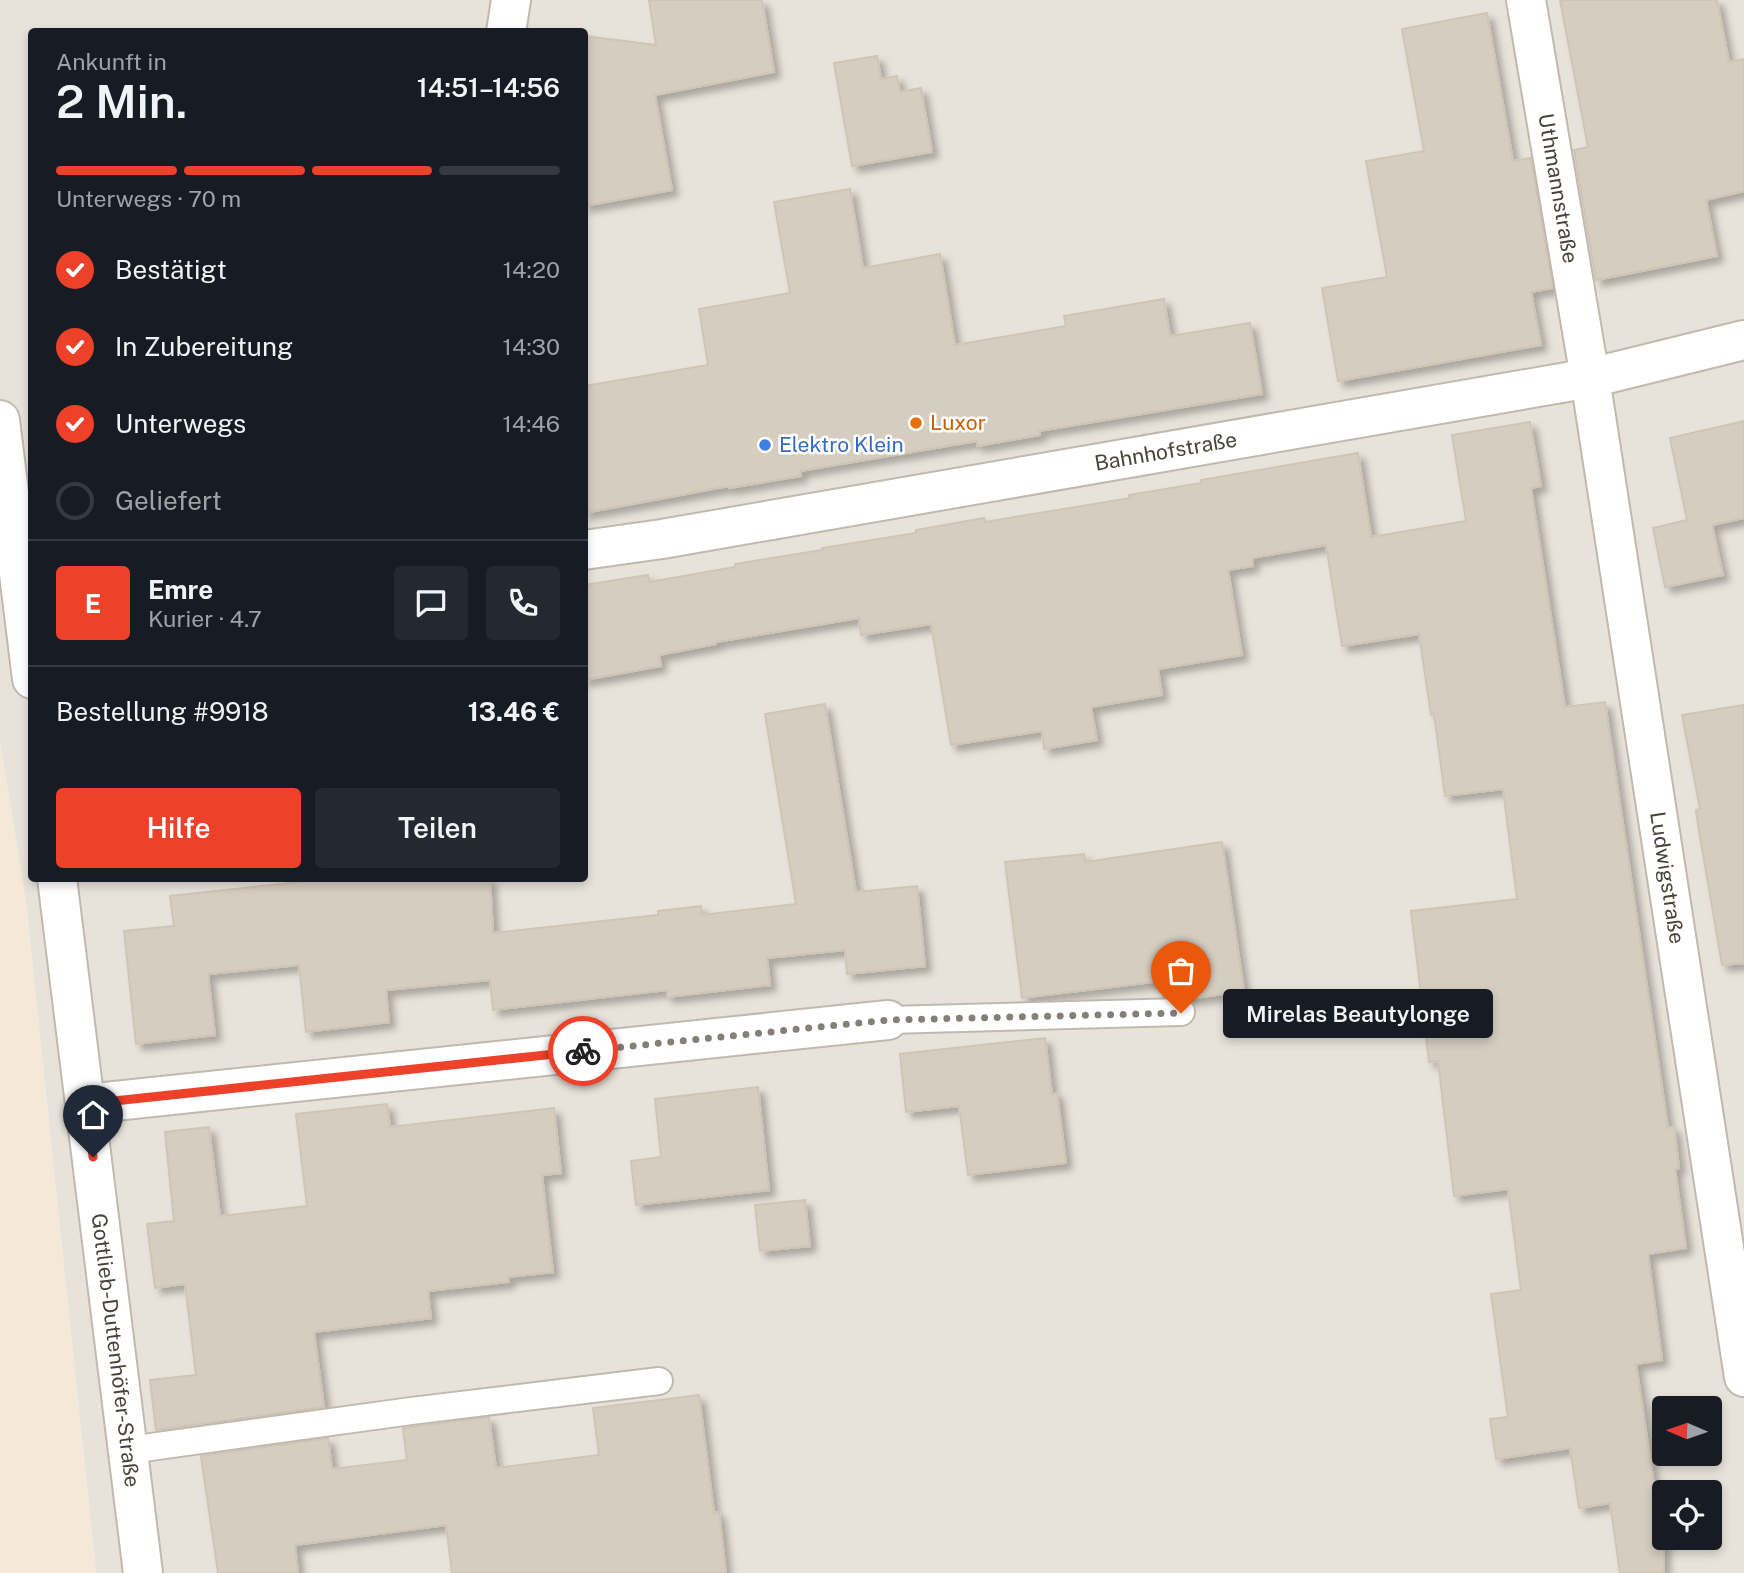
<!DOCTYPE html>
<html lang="de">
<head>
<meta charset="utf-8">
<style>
  :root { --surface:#171b24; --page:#242831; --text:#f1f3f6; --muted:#9ea1a6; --line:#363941; --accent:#ed4129 }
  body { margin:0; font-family:"Public Sans",sans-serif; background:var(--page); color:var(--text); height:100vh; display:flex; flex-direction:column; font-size:26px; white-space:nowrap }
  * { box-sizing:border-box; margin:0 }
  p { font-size:23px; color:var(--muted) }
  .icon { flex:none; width:38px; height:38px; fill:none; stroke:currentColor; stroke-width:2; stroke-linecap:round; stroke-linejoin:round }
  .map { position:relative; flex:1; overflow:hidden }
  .details { position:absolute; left:28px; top:28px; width:560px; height:854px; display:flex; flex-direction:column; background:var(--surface); border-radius:7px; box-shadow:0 4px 10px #0003 }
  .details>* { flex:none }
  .needle { width:46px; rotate:272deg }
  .controls { position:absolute; left:1652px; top:1396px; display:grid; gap:14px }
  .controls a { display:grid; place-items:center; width:70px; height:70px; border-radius:7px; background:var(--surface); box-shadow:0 4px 10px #0003; font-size:35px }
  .pin { position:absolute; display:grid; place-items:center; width:60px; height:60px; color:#fff; margin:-72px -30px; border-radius:50% 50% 50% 0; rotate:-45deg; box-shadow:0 0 7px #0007 }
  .pin .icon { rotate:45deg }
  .courier { position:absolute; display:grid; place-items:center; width:70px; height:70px; margin:-35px; border:5px solid #ed4129; border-radius:50%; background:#fff; color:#222; box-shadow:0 2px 9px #0007 }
  .bubble { position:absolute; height:49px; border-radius:7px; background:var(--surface); box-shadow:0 4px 10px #0003; font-size:23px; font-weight:600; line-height:49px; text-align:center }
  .summary em { font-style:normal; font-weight:600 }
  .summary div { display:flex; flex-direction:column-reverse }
  .summary { display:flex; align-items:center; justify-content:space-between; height:119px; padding:0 28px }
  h1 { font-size:46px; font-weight:600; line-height:52px }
  .bar { display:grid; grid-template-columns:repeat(4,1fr); gap:10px 7px; align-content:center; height:84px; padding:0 28px }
  .bar i { height:9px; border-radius:5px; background:var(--line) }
  .bar .selected { background:var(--accent) }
  .bar p { grid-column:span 4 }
  .line { display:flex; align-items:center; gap:18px; padding:0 28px; border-top:2px solid var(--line) }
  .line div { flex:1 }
  .round { display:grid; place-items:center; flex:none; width:74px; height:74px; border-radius:7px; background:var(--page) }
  ol { padding:0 28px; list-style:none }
  li { display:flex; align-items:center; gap:21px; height:77px }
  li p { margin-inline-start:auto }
  li .icon { padding:7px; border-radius:50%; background:var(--accent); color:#fff; stroke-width:4 }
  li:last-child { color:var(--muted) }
  li i { width:38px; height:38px; border:4px solid var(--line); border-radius:50% }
  .button { display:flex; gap:14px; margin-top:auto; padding:14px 28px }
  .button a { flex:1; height:80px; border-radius:7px; background:var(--accent); color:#fff; font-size:28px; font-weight:600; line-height:80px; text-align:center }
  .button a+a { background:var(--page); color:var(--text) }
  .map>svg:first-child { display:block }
  .residential { fill:#e8e3da; fill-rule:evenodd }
  .commercial { fill:#f5e8d8 }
  .building { fill:#d6cdc1; stroke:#d0c5b5; stroke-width:2; filter:url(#shadow) }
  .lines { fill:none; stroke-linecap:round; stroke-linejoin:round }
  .service-casing { stroke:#c0b9ae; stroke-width:30 }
  .minor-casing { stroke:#c0b9ae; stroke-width:42 }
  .service { stroke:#fff; stroke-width:26 }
  .minor { stroke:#fff; stroke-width:38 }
  .done { stroke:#858077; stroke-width:7; stroke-dasharray:0 12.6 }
  .route { stroke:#ed4129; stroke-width:9 }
  .food-dot { fill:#e8710a; stroke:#fff; stroke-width:2.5 }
  .shop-dot { fill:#3f7fe0; stroke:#fff; stroke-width:2.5 }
  .labels { text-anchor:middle; stroke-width:5; stroke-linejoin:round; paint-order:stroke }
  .street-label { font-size:21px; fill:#494239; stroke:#fff }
  .food-label { font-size:21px; fill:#c56008; stroke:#fff; text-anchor:start }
  .shop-label { font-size:21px; fill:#366cbe; stroke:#fff; text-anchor:start }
</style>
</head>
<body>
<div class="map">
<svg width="1744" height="1573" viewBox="0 0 1744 1573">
  <defs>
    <filter id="shadow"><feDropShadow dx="6" dy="6" stdDeviation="3.5" flood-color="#0004"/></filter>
  </defs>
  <rect width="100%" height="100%" fill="#f5f2eb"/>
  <path class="residential" d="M 0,0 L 1744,0 L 1744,1573 L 96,1573 L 26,903 L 0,742 ZM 32,32 L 584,32 L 584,878 L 32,878 ZM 1664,1409 L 1710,1409 L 1710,1454 L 1664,1454 ZM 1664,1493 L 1710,1493 L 1710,1538 L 1664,1538 Z"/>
  <polygon class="commercial" points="0,742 26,903 96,1573 0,1573"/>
  <g class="building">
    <polygon points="649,0 762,0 774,72 655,95 672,190 584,206 584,36 656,45"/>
    <polygon points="1560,0 1717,0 1729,62 1744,59 1744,191 1706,200 1717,256 1596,280 1574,150 1588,147"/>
    <polygon points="1487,13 1513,161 1531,158 1553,288 1531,292 1541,345 1338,381 1322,288 1387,277 1366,161 1424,151 1402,29"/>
    <polygon points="877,56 881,79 897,76 900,92 921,88 932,152 852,166 834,63"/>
    <polygon points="850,189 863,268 940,254 955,345 1066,326 1064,316 1164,299 1170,336 1250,323 1262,394 1039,431 1040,435 977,446 977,441 800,471 801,476 729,488 729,486 584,513 584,386 708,365 699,309 790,293 774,202"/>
    <polygon points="1744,421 1744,518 1712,525 1723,575 1665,587 1653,528 1687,520 1670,438"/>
    <polygon points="1530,422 1541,486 1531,488 1565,707 1605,702 1668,1128 1674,1127 1679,1168 1675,1169 1686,1248 1648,1254 1662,1360 1636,1364 1660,1525 1664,1525 1664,1573 1620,1573 1610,1503 1579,1508 1570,1448 1496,1459 1490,1419 1508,1417 1491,1294 1521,1290 1508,1189 1454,1196 1438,1061 1429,1062 1411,911 1517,899 1503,789 1445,796 1434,714 1431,715 1419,634 1342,646 1326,545 1252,558 1253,566 1228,570 1242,655 1158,669 1162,695 1091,707 1097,740 1044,749 1042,731 951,745 931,624 861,635 859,618 716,642 716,644 659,655 661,666 584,680 584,585 648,575 649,582 735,567 735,564 822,550 822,548 916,533 916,530 984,518 985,522 1130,498 1129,495 1201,483 1201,480 1358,453 1371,537 1466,521 1452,435"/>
    <polygon points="825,704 856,892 917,886 925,966 847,974 845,950 767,958 770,985 667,997 667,990 493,1010 490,980 386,990 389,1022 306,1032 299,965 208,974 215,1035 136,1044 124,931 174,926 170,896 336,878 490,878 493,933 658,915 658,911 701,906 701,915 796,904 765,714"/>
    <polygon points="1744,705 1744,963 1722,965 1698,825 1696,810 1700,809 1682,715"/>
    <polygon points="1222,842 1244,991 1189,999 1163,997 1161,981 1022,998 1005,862 1084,854 1085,862"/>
    <polygon points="1045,1038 1052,1094 1057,1093 1066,1163 968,1175 959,1106 906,1112 900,1054"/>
    <polygon points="758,1087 769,1190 636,1205 631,1161 661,1157 655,1099"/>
    <polygon points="387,1104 390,1127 554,1108 561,1173 542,1175 553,1272 508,1277 509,1282 428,1291 431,1318 314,1332 324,1407 156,1430 150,1380 196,1375 185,1284 155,1288 147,1224 174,1221 165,1132 209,1127 220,1216 307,1206 296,1114"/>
    <polygon points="805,1200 810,1246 760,1251 755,1205"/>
    <polygon points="699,1395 714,1513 719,1512 726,1573 452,1573 446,1525 295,1545 298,1573 218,1573 201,1456 328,1438 332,1469 407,1460 403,1428 489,1417 496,1468 599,1455 593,1408"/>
  </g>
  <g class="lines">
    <g class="service-casing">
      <g id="service">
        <polyline points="888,1020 1181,1012"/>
        <polyline points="129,1450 411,1411 659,1381"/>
      </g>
    </g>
    <g class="minor-casing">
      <g id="minor">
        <path id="s1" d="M 1526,0 L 1590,378 L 1744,1377"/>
        <polyline points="506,32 511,0"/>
        <polyline points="0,420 32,679"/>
        <path id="s2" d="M 584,550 L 662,539 L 1590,378 L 1744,340"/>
        <path id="s3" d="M 57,878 L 143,1573"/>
        <polyline points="86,1104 888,1020"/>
      </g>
    </g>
    <use href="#service" class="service"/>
    <use href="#minor" class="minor"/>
  </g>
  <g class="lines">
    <polyline class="done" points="583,1051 888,1020 1181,1013"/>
    <polyline class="route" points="93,1157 86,1104 583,1051"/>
  </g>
  <circle class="food-dot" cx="916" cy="423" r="7"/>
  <circle class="shop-dot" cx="765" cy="445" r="7"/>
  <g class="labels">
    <g class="street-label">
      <text dy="7" stroke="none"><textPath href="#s1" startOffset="191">Uthmannstraße</textPath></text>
      <text dy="7" stroke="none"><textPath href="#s2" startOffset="590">Bahnhofstraße</textPath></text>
      <text dy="7" stroke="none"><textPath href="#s1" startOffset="889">Ludwigstraße</textPath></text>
      <text dy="7" stroke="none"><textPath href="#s3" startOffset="476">Gottlieb-Duttenhöfer-Straße</textPath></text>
    </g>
    <g class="food-label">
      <text x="930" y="430">Luxor</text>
    </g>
    <g class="shop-label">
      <text x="779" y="452">Elektro Klein</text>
    </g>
  </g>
</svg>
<div class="controls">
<a><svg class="needle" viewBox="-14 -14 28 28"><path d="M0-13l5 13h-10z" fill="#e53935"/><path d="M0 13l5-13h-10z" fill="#9ea1a6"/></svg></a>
<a><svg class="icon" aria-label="locate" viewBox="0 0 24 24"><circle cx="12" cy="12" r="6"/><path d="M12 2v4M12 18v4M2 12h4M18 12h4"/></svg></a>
</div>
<div class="pin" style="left:1181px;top:1013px;background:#ea580c"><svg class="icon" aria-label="bag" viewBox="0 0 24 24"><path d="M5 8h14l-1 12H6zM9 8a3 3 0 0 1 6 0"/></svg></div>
<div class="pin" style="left:93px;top:1157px;background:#1f2937"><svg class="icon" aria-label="home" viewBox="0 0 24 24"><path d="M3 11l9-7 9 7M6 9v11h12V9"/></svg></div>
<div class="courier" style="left:583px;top:1051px"><svg class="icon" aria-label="bike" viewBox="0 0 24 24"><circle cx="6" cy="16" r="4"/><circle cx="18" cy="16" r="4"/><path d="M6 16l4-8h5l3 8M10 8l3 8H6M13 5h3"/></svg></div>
<div class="bubble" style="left:1223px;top:989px;width:270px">Mirelas Beautylonge</div>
<section class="details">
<div class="summary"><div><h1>2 Min.</h1><p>Ankunft in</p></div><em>14:51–14:56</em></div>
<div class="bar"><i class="selected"></i><i class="selected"></i><i class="selected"></i><i></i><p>Unterwegs · 70 m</p></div>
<ol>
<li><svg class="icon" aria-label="check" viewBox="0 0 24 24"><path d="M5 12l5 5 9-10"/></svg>Bestätigt<p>14:20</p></li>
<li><svg class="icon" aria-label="check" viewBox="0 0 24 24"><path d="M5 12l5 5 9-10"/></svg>In Zubereitung<p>14:30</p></li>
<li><svg class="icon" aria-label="check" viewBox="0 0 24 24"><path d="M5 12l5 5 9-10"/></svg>Unterwegs<p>14:46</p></li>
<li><i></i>Geliefert</li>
</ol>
<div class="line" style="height:126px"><b class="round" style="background:var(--accent);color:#fff">E</b><div><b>Emre</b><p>Kurier · 4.7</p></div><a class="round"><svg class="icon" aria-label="chat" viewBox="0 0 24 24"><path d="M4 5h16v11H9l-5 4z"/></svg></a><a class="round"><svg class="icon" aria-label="phone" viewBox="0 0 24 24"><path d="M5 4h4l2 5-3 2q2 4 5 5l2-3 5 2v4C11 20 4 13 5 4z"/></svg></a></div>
<div class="line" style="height:91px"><div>Bestellung #9918</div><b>13.46 €</b></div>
<div class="button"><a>Hilfe</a><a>Teilen</a></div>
</section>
</div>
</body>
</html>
